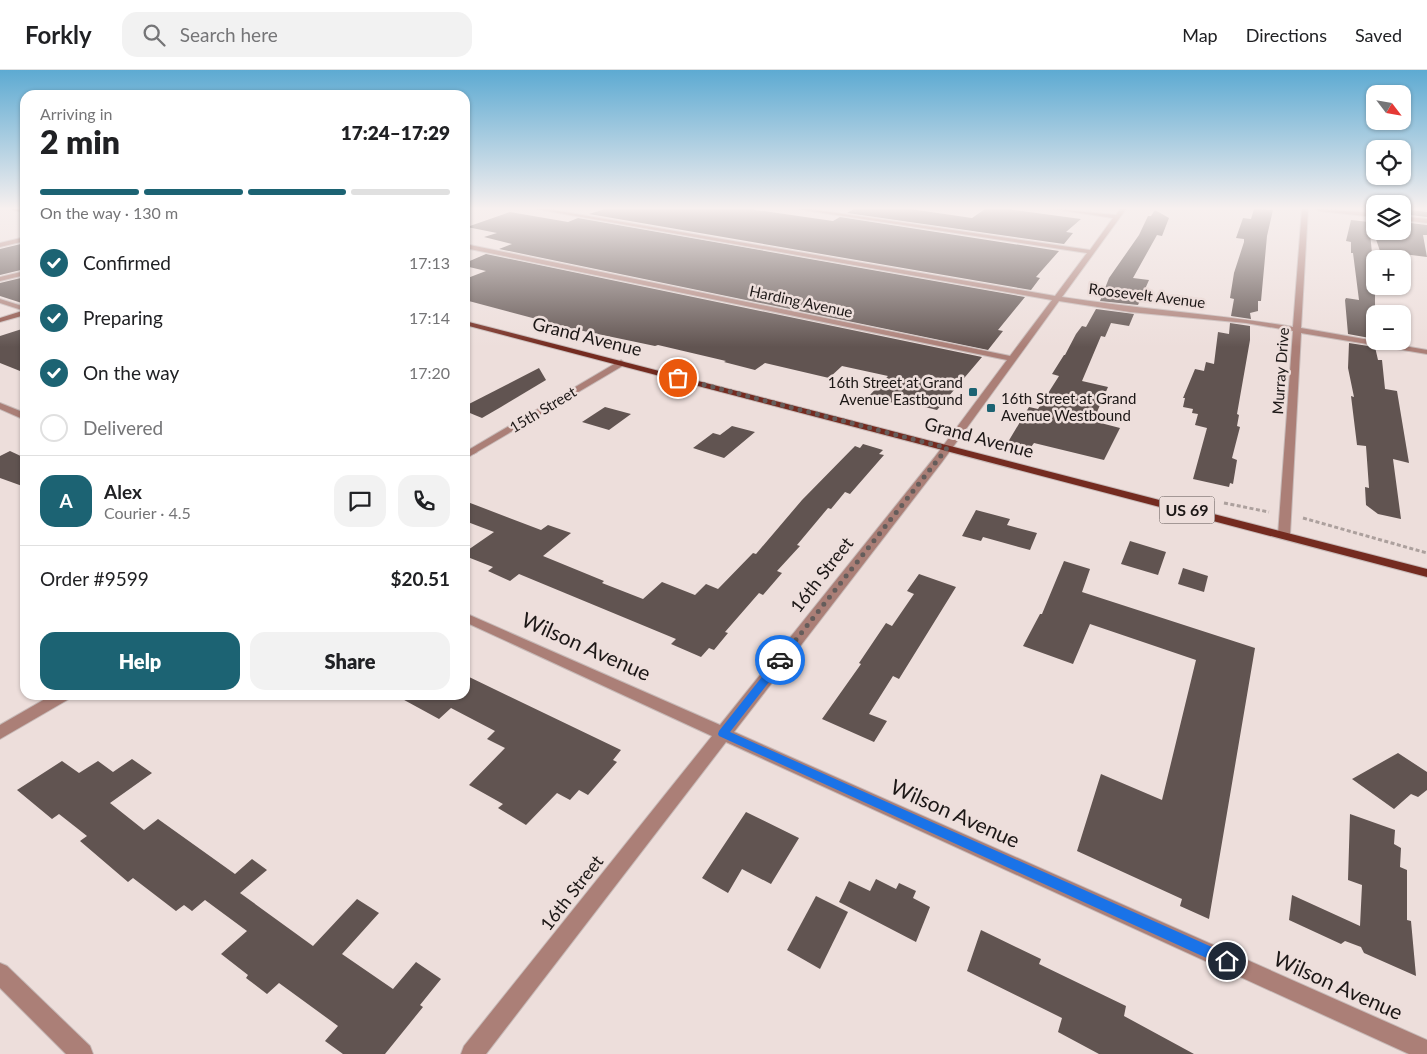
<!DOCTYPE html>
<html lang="en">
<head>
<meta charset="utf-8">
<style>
  :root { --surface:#fff; --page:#f2f2f2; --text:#202124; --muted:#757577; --line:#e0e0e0; --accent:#1c6373 }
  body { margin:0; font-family:Lato,sans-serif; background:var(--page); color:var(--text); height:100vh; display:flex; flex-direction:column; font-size:19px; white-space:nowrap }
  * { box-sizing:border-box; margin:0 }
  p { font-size:16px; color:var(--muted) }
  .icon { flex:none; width:28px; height:28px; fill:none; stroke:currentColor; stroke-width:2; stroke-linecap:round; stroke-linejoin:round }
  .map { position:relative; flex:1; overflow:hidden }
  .drawer { position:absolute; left:20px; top:20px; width:450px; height:610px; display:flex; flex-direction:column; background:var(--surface); border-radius:15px; box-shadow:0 1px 4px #0004 }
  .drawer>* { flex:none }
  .needle { width:32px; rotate:121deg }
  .controls { position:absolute; left:1366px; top:15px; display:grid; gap:10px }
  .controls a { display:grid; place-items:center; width:45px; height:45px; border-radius:10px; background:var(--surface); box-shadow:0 1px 4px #0004; font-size:25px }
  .pin { position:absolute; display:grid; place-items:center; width:42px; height:42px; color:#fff; margin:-21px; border:2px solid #fff; border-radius:50%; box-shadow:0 1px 5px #0007 }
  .courier { position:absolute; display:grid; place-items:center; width:50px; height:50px; margin:-25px; border:4px solid #1a73e8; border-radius:50%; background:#fff; color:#222; box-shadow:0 1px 6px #0007 }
  .overview em { font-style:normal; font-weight:800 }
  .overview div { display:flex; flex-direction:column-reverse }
  .overview { display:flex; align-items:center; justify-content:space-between; height:85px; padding:0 20px }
  h1 { font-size:32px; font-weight:800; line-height:38px }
  .bar { display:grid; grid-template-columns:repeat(4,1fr); gap:8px 5px; align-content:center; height:60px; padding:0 20px }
  .bar i { height:6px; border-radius:4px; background:var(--line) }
  .bar .current { background:var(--accent) }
  .bar p { grid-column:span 4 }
  .line { display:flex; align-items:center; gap:12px; padding:0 20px; border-top:1px solid var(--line) }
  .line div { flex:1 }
  .round { display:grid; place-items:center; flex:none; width:52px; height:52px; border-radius:15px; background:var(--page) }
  ol { padding:0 20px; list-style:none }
  li { display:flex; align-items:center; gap:15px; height:55px }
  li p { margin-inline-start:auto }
  li .icon { padding:5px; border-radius:50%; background:var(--accent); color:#fff; stroke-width:4 }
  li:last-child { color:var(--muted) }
  li i { width:28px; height:28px; border:2px solid var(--line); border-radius:50% }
  .button { display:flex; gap:10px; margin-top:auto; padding:10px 20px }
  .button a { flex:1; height:58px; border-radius:15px; background:var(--accent); color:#fff; font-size:20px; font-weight:800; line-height:58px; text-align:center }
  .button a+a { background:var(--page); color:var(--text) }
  header { display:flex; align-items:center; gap:30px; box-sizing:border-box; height:70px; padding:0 25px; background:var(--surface); border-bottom:1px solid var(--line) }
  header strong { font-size:24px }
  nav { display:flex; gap:28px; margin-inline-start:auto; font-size:18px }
  .search { width:350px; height:45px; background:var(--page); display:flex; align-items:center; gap:12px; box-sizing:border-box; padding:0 18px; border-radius:15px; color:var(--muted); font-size:19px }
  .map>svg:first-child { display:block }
  .building { fill:#615451 }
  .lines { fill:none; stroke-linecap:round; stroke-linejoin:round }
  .service-casing { stroke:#c7bab8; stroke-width:2 }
  .minor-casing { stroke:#c7bab8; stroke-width:2 }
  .tertiary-casing { stroke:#c7bab8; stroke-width:2 }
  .secondary-casing { stroke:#c7bab8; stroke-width:2 }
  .primary-casing { stroke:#c7bab8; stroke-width:2 }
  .path { stroke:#aca09d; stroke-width:3; stroke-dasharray:4 2.5; stroke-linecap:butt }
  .service { fill:#ab7f77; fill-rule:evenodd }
  .minor { fill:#ab7f77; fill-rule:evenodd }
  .tertiary { fill:#ab7f77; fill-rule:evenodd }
  .secondary { fill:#8c4f44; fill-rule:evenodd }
  .primary { fill:#742b20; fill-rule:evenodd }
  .route { fill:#1a73e8 }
  .done { stroke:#655d5b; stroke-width:5; stroke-dasharray:0 9 }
  .poi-dot { fill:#1c6373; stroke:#eddedb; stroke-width:2 }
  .labels { text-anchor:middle; stroke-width:5; stroke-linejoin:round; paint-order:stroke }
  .far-street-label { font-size:15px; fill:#1c1716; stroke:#eddedb }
  .far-poi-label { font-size:15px; fill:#1c1716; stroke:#eddedb; text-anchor:end }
  .shield { fill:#eddedb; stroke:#5b5351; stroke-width:1 }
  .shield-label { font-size:16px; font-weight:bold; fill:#1c1716 }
  .street-label { font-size:18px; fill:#1c1716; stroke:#eddedb }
  .near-street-label { font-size:21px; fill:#1c1716; stroke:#eddedb }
</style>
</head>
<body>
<header>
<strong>Forkly</strong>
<div class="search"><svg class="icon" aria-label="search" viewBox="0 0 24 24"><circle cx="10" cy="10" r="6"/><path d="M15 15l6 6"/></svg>Search here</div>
<nav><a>Map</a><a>Directions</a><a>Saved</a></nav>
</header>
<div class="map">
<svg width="1427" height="984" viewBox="0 0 1427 984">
  <rect width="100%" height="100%" fill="#eddedb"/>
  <g class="building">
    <polygon points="605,139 749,139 833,151 840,147 1059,181 1036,207 1040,208 1031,220 589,144"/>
    <polygon points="854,139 910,139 972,148 985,139 1007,139 1081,149 1066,162 1073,163 1064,174 847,143"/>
    <polygon points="1254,139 1273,140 1267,166 1261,231 1258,231 1258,241 1250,243 1251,249 1231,246 1234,229 1230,228 1234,203 1244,172 1244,169 1236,168 1243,148 1251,149"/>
    <polygon points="1402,139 1427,142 1427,147 1402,144"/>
    <polygon points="1155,140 1169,148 1162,166 1157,165 1133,208 1149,210 1138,235 1100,231 1109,208 1139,165 1148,146 1151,146"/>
    <polygon points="510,142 568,152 578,148 1025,227 998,260 1003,261 988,280 499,179 512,174 484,167 497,163 467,157"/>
    <polygon points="1351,150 1369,152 1375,215 1375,269 1348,264 1345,230 1346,228 1359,230 1353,183 1351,183 1351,172 1346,171"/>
    <polygon points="1370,152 1375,153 1375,161 1402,161 1402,152 1427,155 1427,165 1423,165 1427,187 1380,181"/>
    <polygon points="25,173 25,199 0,205 0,179"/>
    <polygon points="486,184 982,287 937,340 897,330 894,333 868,327 888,306 842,296 829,308 765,293 755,300 724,292 726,291 658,275 655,276 574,259 465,230 465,209 486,201 465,196 465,193"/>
    <polygon points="25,207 25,234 0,226 0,213"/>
    <polygon points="1096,239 1134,244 1129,256 1111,253 1105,267 1101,266 1082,311 1108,317 1093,351 1120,358 1104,390 1034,373 1031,377 1008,372 1029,337 1038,339 1059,306 1052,304 1064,285 1065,285 1076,264 1082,256 1086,257"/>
    <polygon points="1230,253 1250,256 1250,270 1237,344 1239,345 1237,356 1240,357 1232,388 1237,390 1233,414 1230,413 1229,417 1193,409 1207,358 1195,355 1198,344 1192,343 1193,339 1183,337 1185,328 1183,328 1195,299 1204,301 1206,292 1214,294 1218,262 1229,264"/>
    <polygon points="25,258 25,303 0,293 0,266"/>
    <polygon points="1349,273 1375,277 1378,290 1382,290 1385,319 1397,321 1409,393 1393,389 1401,449 1378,444 1366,435 1365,417 1369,418 1366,376 1357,375 1351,326 1354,327 1348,298"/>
    <polygon points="539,298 546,310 501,337 482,348 465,341 465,336"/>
    <polygon points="605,337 631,344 609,360 582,352"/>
    <polygon points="732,356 755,362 724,388 693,378 713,363 720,365"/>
    <polygon points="863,374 883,380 879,384 884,385 850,424 845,422 831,439 828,438 797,475 800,476 777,501 782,503 763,525 759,523 725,562 728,563 714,580 709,578 701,587 671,574 676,569 519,504 510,511 488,501 493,497 465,486 465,482 494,462 465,451 465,431 541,460 548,455 571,463 543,486 604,511 602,513 643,529 662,512 695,525 706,514 718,519 753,483 756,484 802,430 855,376 860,378"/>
    <polygon points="10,381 25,388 25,417 0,408 0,386"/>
    <polygon points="976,440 1010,449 1007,455 1037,463 1030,480 983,467 981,471 962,466"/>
    <polygon points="1130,471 1166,482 1158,505 1121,494"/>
    <polygon points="1064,491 1090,499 1082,522 1255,578 1209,849 1180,836 1182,829 1077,781 1101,704 1162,730 1196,590 1090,554 1073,594 1023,576 1040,544 1042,544"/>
    <polygon points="1183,498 1208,506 1204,522 1178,514"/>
    <polygon points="919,504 956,517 899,609 893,606 869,644 887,651 874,672 822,649 861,594 859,593 886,553 892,556 914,524 907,521"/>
    <polygon points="465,605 621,680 613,690 617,692 588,725 579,720 570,730 557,723 526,755 498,738 503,734 469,715 505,678 487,669 495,661 451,638 439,649 395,625 465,625"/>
    <polygon points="1398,683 1427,702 1427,720 1418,727 1411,724 1394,739 1352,709"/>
    <polygon points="132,689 152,703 110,733 144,760 158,749 235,804 252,789 267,800 240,823 313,876 357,829 379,843 342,884 393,919 416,892 441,909 420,935 423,937 385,984 343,984 325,971 338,956 279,913 267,924 246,908 248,905 221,884 247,861 205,830 192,841 184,835 176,841 133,808 128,812 80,771 87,766 59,744 52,749 17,720 62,691 79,703 98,691 113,702"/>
    <polygon points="746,742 799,768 771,814 742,799 728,823 702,808"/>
    <polygon points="1350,744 1395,760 1394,774 1401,778 1400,797 1407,800 1407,850 1411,851 1416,906 1364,883 1361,877 1345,871 1341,874 1289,850 1292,825 1360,856 1362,815 1348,810"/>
    <polygon points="876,809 896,819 899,813 916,821 913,828 930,837 916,872 839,832 849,811 870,821"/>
    <polygon points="816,826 848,842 820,899 787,880"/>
    <polygon points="981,860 1041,889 1039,894 1126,936 1124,946 1194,984 1099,984 1058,962 1062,948 967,901"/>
  </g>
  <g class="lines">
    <g class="service-casing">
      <g id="service">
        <polygon points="25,201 25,205 0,211 0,207"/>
        <polygon points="0,229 25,237 25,241 0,233"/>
        <polygon points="465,377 477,382 473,384 465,382"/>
      </g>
    </g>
    <g class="minor-casing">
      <g id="minor">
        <path d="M 536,139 L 547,139 L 1055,226 L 1087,183 L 797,139 L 809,139 L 1090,180 L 1113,148 L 1054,139 L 1116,145 L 1120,139 L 1126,139 L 1062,227 C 1139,239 1217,244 1293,257 L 1302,139 L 1308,139 L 1301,258 L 1427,280 L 1427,284 L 1301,263 L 1290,465 L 1288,468 L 1280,468 L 1278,465 L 1293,261 L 1246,253 L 1130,242 L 1059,231 L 942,392 L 734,662 L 1427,970 L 1427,984 L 1409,984 L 726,672 L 486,984 L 461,984 L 464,976 L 712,666 L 465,552 L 465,543 L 720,655 L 934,388 L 1007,290 L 465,178 L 465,174 L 1010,286 L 1052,230 Z"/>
        <polygon points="25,167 25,171 0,177 0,173"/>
        <polygon points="621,290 625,293 624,295 465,389 465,382"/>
        <polygon points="0,333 25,343 25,350 0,339"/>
        <polygon points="52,625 72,625 69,629 0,669 0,655"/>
        <polygon points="0,893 7,896 90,976 93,984 66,984 0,918"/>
      </g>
    </g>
    <g class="tertiary-casing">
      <g id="tertiary">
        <polygon points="1316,139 1375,143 1375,147 1319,141"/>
        <polygon points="1402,146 1427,149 1427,153 1402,150"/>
      </g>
    </g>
    <g class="secondary-casing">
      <polygon id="secondary" points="22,241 25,241 25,245 0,252 0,248"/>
    </g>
    <g class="primary-casing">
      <g id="primary">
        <polygon points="12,139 25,139 25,143 13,140"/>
        <polygon points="465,251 1427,499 1427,507 465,255"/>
      </g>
    </g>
    <g class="path">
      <polyline points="1224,433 1269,442"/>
      <polyline points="1303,448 1427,483"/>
    </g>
    <use href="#service" class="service"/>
    <use href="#minor" class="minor"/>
    <use href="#tertiary" class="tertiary"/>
    <use href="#secondary" class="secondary"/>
    <use href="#primary" class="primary"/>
  </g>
  <linearGradient id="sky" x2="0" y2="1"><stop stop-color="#5daad2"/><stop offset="0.5" stop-color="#f7f0ef"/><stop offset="1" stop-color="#f7f0ef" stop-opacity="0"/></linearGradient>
  <rect width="1427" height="277" fill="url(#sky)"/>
  <polygon class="route" points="780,587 784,588 784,593 730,662 1232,886 1234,891 1232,895 1227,897 1222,895 719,666 718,664 719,661 777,588"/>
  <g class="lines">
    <polyline class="done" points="678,308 947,378 780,590"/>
  </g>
  <g class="poi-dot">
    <rect x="968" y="317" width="10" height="10" rx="2.5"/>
    <rect x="986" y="333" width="10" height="10" rx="2.5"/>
  </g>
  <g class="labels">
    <g class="far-street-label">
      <text transform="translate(1147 226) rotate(7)" y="5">Roosevelt Avenue</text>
      <text transform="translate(801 232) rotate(12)" y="5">Harding Avenue</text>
      <text transform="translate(1281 301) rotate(-86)" y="5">Murray Drive</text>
      <text transform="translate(543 340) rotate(-31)" y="5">15th Street</text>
    </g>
    <g class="far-poi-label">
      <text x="963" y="318">16th Street at Grand<tspan x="963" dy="17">Avenue Eastbound</tspan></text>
      <text x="1001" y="334" text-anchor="start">16th Street at Grand<tspan x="1001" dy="17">Avenue Westbound</tspan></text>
    </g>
    <rect class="shield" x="1159.5" y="426.5" width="55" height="27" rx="4"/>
    <g class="shield-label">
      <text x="1187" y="446">US 69</text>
    </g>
    <g class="street-label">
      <text transform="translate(587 267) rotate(14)" y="6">Grand Avenue</text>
      <text transform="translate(979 368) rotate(15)" y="6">Grand Avenue</text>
      <text transform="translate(822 505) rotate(-52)" y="6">16th Street</text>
      <text transform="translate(572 823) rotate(-52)" y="6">16th Street</text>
    </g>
    <g class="near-street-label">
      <text transform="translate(586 577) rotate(24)" y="7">Wilson Avenue</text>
      <text transform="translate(955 744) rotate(24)" y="7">Wilson Avenue</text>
      <text transform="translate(1338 916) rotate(24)" y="7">Wilson Avenue</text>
    </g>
  </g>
</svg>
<div class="controls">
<a><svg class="needle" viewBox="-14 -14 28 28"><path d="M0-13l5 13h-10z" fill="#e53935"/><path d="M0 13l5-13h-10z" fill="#757577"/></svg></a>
<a><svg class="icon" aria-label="locate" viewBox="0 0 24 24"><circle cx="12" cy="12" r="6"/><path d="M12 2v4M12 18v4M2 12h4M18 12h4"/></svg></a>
<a><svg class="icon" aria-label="layers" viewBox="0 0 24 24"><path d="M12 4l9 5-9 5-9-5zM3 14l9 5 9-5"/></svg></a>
<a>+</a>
<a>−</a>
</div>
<div class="pin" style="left:678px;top:308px;background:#ea580c"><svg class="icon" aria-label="bag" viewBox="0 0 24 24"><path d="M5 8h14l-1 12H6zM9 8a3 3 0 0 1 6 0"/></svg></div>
<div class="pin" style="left:1227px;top:891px;background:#1f2937"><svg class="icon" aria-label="home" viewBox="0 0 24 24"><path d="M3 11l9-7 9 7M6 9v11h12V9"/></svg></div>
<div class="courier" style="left:780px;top:590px"><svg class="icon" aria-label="car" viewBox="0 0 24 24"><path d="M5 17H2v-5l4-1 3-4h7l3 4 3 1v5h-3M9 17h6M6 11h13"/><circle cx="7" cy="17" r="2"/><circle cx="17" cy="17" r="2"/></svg></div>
<section class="drawer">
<div class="overview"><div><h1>2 min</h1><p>Arriving in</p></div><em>17:24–17:29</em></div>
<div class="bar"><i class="current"></i><i class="current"></i><i class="current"></i><i></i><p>On the way · 130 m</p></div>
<ol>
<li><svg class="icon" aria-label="check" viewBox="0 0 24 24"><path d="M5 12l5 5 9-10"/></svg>Confirmed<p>17:13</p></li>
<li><svg class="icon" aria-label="check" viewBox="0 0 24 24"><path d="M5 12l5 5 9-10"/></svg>Preparing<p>17:14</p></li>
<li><svg class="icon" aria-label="check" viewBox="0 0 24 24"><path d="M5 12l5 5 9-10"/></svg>On the way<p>17:20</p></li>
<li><i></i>Delivered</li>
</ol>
<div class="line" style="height:90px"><b class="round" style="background:var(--accent);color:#fff">A</b><div><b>Alex</b><p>Courier · 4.5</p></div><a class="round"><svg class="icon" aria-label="chat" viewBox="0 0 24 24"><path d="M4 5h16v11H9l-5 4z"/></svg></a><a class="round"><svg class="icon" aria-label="phone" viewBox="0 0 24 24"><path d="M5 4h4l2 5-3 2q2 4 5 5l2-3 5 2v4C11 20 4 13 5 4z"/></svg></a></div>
<div class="line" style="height:65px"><div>Order #9599</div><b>$20.51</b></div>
<div class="button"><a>Help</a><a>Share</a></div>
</section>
</div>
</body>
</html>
